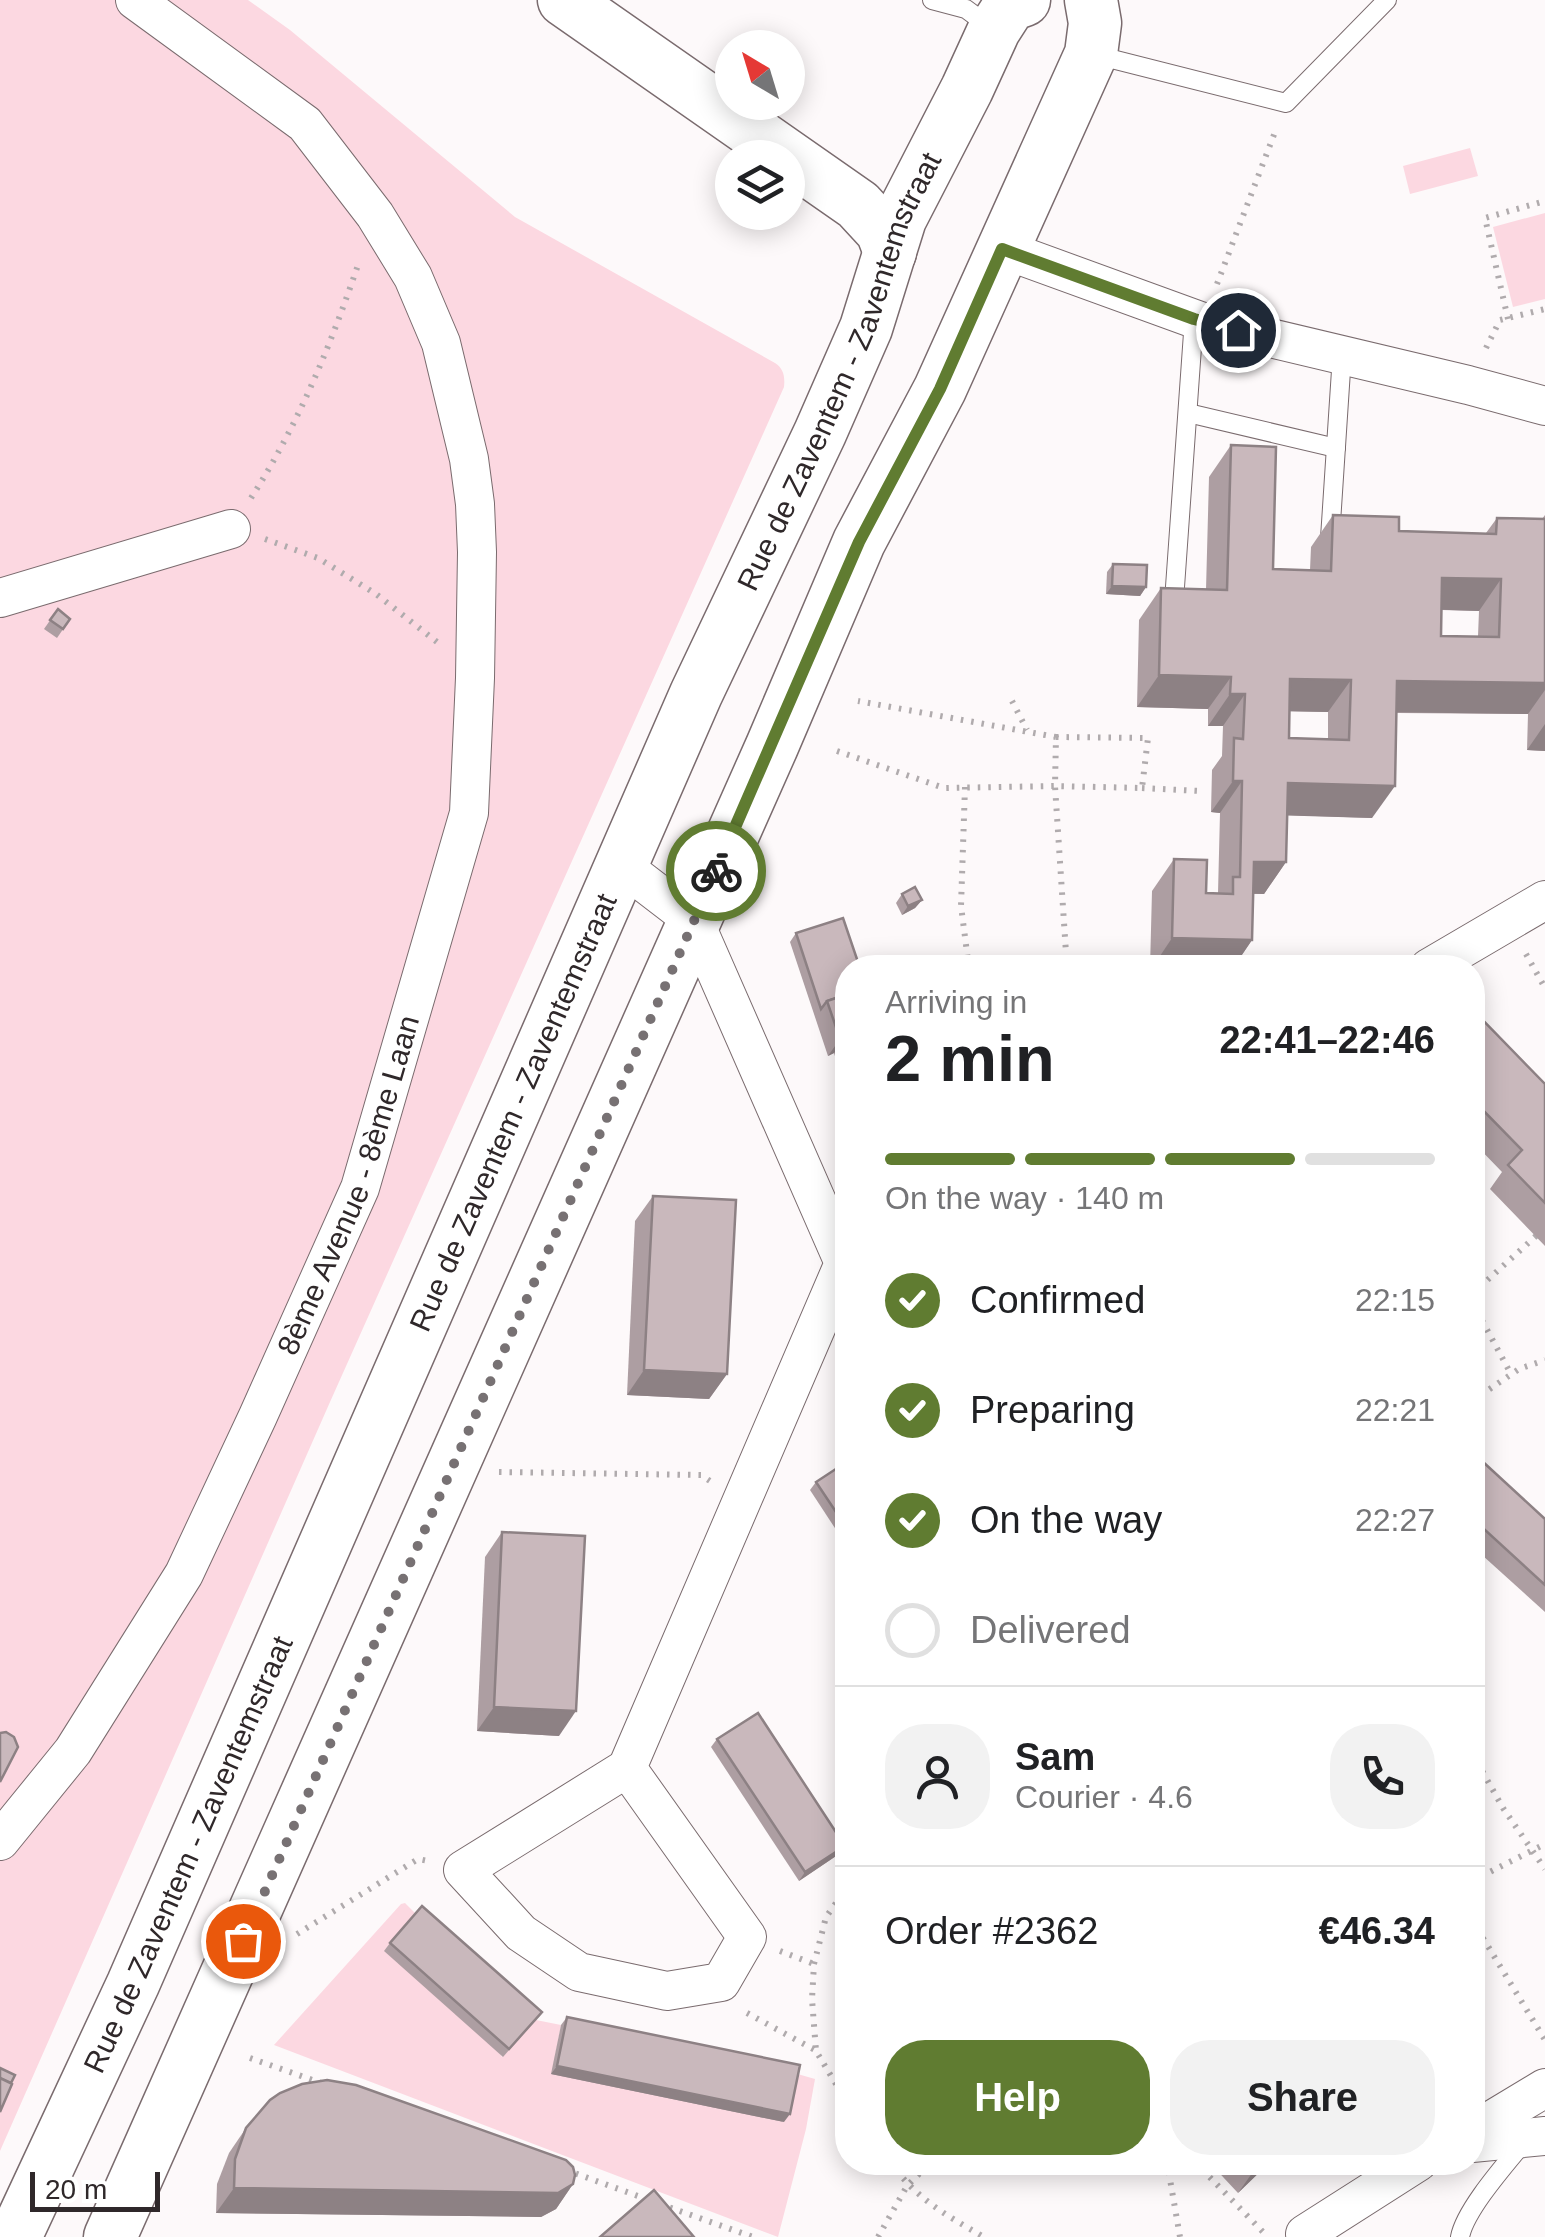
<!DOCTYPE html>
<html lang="en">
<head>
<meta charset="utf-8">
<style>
  :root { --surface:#fff; --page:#f2f2f2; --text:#202124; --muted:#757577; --line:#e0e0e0; --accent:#607c31 }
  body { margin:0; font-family:Helvetica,sans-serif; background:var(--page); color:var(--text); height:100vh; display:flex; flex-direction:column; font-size:38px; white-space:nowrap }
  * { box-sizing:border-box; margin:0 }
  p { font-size:32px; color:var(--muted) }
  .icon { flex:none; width:55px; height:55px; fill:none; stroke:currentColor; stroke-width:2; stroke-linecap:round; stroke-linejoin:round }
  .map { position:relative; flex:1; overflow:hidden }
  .sheet { position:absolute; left:835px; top:955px; width:650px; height:1220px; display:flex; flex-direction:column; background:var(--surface); border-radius:40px; box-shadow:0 5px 25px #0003 }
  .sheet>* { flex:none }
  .needle { width:65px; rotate:322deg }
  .fabs { position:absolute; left:715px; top:30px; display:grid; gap:20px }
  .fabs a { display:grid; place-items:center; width:90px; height:90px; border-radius:50%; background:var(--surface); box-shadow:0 5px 25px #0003; font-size:50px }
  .scale { position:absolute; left:30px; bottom:25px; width:130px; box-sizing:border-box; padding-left:10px; border:5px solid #2f282a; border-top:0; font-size:28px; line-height:35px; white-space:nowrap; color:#2f282a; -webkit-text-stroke:8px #fff; paint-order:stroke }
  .pin { position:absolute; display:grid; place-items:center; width:85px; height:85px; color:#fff; margin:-42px; border:5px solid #fff; border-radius:50%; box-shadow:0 2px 10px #0007 }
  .courier { position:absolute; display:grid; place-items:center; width:100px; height:100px; margin:-50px; border:8px solid #607c31; border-radius:50%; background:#fff; color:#222; box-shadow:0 2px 12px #0007 }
  .summary em { font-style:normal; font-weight:800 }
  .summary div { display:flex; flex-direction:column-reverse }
  .summary { display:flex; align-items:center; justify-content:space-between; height:170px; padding:0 50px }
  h1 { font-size:65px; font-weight:800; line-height:75px }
  .bar { display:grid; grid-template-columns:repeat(4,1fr); gap:15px 10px; align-content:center; height:120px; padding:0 50px }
  .bar i { height:12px; border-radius:8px; background:var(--line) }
  .bar .selected { background:var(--accent) }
  .bar p { grid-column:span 4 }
  .line { display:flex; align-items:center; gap:25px; padding:0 50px; border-top:2px solid var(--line) }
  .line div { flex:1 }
  .round { display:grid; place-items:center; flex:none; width:105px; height:105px; border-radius:40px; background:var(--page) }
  ol { padding:0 50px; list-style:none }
  li { display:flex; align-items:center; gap:30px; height:110px }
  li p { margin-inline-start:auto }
  li .icon { padding:10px; border-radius:50%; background:var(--accent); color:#fff; stroke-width:4 }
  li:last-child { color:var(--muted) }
  li i { width:55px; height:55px; border:5px solid var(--line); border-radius:50% }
  .button { display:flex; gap:20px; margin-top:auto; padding:20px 50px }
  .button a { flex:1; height:115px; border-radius:40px; background:var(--accent); color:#fff; font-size:40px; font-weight:800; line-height:115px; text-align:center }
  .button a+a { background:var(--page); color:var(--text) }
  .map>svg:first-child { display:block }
  .green { fill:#fcd8e1 }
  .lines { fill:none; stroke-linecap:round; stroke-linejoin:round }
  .lane-casing { stroke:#7a6b6e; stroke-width:20 }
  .street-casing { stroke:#7a6b6e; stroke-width:40 }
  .secondary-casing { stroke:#7a6b6e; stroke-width:55 }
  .path { stroke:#b0abad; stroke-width:6; stroke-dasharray:2.5 8; stroke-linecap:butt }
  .lane { stroke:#fff; stroke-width:18 }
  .street { stroke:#fff; stroke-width:38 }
  .secondary { stroke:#fff; stroke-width:52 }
  .wall { fill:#ad9ea2; fill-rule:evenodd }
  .shaded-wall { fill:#8d8184 }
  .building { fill:#c9b8bc; stroke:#8d8184; stroke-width:2.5; fill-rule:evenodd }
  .done { stroke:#777173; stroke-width:10; stroke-dasharray:0 18 }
  .route { stroke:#607c31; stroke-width:12 }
  .labels { text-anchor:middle; stroke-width:9; stroke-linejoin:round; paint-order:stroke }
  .street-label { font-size:30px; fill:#2f282a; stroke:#fff }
</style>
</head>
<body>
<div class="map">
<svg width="1545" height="2237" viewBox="0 0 1545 2237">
  <rect width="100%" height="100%" fill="#fdf9fa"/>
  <g class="green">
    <path d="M 0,0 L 248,0 L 290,30 L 515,217 L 775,363 C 784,369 785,377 784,387 L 330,1402 L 0,2151 Z"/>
    <polygon points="1470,148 1478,176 1410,194 1403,166"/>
    <polygon points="1545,213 1545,299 1513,307 1493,227"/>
    <polygon points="405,1903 416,1914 502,2057 536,2020 561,2025 552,2073 794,2073 815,2079 806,2129 778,2237 274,2045 401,1904"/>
  </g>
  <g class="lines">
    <g class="lane-casing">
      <g id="lane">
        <polyline points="932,0 966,9 989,26"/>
        <polyline points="1096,55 1286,103 1387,0"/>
        <polyline points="1188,413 1336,448"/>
        <polyline points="1330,538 1342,355"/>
        <polyline points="1174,601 1194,319"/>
        <path d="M 1460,2237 C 1465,2210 1505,2165 1523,2143"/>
      </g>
    </g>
    <g class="street-casing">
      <g id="street">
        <polyline points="1002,249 1203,322 1468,385 1545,406"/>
        <polyline points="0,598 231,529"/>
        <polyline points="621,865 694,921 844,1263 627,1768 463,1870 521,1933 579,1972 667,1991 721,1982 747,1937 627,1768"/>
        <polyline points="1429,968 1545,900"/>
        <path id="s1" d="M 0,1841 L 73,1751 L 184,1574 L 258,1416 L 360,1188 L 469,813 L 475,678 L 477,552 L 475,504 L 469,459 L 441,343 L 413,277 L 375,215 L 305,124 L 135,0"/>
        <polyline points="1472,2132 1545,2088"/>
        <polyline points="1472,2143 1545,2136"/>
        <polyline points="1305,2234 1418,2162"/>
      </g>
    </g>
    <g class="secondary-casing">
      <g id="secondary">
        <polyline points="564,0 858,205 882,231 890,252"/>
        <path id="s2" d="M 15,2237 L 133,1984 L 696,694 L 820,433 L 866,328 L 900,219 L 967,89 L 994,30 L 1010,5 L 1024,0"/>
        <polyline points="110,2237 772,746 859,542 940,389 1091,54 1095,23 1091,0"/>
      </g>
    </g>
    <g class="path">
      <polyline points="1217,284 1275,132"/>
      <polyline points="1508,319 1485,218 1545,201"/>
      <polyline points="1486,348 1500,320 1545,309"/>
      <path d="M 251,498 C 298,425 330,347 358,265"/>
      <polyline points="265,539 318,558 376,594 437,642"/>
      <polyline points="1012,701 1027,730"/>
      <polyline points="1056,737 1148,738 1142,788 1055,786 1067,968"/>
      <polyline points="837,751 944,788 1055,786 1056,737 858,701"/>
      <polyline points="965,787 961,906 969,968"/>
      <polyline points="1142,788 1200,791"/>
      <polyline points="1526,954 1545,988"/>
      <polyline points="1472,1294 1536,1236"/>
      <polyline points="1472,1302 1511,1374"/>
      <polyline points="1472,1401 1519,1369 1545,1360"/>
      <polyline points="499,1472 701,1475 710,1481"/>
      <polyline points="1472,1753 1503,1808 1545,1869"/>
      <polyline points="1472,1881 1545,1844"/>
      <polyline points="848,1886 826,1917 814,1964 812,1999 816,2051 848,2104"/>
      <polyline points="1472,1920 1545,2040"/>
      <polyline points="297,1934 418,1859 428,1861"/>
      <polyline points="780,1951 814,1964"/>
      <polyline points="747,2013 815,2050"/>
      <polyline points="250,2058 324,2084"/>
      <path d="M 890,2162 C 918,2200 944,2214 984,2237"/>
      <polyline points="1167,2162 1180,2237"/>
      <polyline points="1195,2162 1264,2233"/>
      <polyline points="566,2170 649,2200"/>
      <polyline points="660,2204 753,2237"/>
      <polyline points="878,2237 907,2186 931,2162"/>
    </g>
    <use href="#lane" class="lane"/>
    <use href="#street" class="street"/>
    <use href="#secondary" class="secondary"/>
  </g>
  <g class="wall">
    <path d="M 1231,445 L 1273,569 L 1310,570 L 1311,547 L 1333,515 L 1399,531 L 1486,533 L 1497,518 L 1542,519 L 1545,515 L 1545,751 L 1527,750 L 1528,714 L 1397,713 L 1372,818 L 1287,815 L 1286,862 L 1264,894 L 1253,894 L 1252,940 L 1233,968 L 1150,968 L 1152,891 L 1174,859 L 1206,893 L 1218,893 L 1220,813 L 1211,812 L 1212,770 L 1222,756 L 1223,726 L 1208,726 L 1208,709 L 1137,707 L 1139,620 L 1161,588 L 1206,590 L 1209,477 ZM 1442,610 L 1479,611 L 1478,636 L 1441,636 ZM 1289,711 L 1328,712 L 1328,739 L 1289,738 Z"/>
    <polygon points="1113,564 1146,587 1140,596 1106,594 1107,572"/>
    <polygon points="58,609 70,619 57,638 44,629"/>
    <polygon points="902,894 922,900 915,908 902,915 896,903"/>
    <polygon points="796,933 848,968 848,1097 834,1053 828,1056 790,942"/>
    <polygon points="1472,1009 1545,1084 1545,1246 1490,1189 1502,1172 1472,1141"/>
    <polygon points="653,1196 727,1374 709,1399 627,1395 635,1221"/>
    <polygon points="848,1461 848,1548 810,1490 816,1482"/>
    <polygon points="1472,1466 1545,1519 1545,1612 1472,1546"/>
    <polygon points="502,1532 559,1736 477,1731 485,1557"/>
    <polygon points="717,1739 839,1854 799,1881 711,1747"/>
    <polygon points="390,1943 542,2012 503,2057 384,1951"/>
    <polygon points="567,2017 784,2122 551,2074 561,2025"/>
    <polygon points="246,2128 573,2184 556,2209 541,2217 216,2213 217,2184 229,2153"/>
    <polygon points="1209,2162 1270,2162 1238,2193"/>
  </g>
  <g class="shaded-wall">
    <polygon points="1442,578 1501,579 1479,611 1420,609"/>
    <polygon points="1112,586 1146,587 1140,596 1106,594"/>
    <polygon points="1159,675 1231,677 1208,709 1137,707"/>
    <polygon points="1290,679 1351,680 1328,712 1268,711"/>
    <polygon points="1397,681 1545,683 1545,690 1528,714 1375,712"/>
    <polygon points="1230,694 1245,694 1223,726 1208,726"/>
    <polygon points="1545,724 1545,751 1527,750"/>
    <polygon points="1233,781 1242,781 1220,813 1211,812"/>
    <polygon points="1288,783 1395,786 1372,818 1266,815"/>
    <polygon points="1254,862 1286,862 1264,894 1232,893"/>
    <polygon points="922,900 915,908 902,915 908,906"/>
    <polygon points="1172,938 1252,940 1233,968 1152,968"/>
    <polygon points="848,1036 848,1048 840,1045 834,1053 828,1056 840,1039"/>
    <polygon points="644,1370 727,1374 709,1399 627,1395"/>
    <polygon points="494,1707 576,1711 559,1736 477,1731"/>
    <polygon points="845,1846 839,1854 799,1881 805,1872"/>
    <polygon points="557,2066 790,2114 784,2122 551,2074"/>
    <polygon points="1260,2162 1270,2162 1238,2193"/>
    <polygon points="573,2184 556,2209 541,2217 216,2213 234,2188"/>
  </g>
  <g class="building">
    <path d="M 1231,445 L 1276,447 L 1273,569 L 1331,571 L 1333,515 L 1399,517 L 1399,531 L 1496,534 L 1497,518 L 1545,519 L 1545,683 L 1397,681 L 1395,786 L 1288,783 L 1286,862 L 1254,862 L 1252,940 L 1172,938 L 1174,859 L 1207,860 L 1206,893 L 1233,894 L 1233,877 L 1240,877 L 1242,781 L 1233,781 L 1234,738 L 1243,739 L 1245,694 L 1230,694 L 1231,677 L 1159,675 L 1161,588 L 1227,590 ZM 1442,578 L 1501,579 L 1499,637 L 1441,636 ZM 1290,679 L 1351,680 L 1349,740 L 1289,738 Z"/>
    <polygon points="1113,564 1147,565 1146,587 1112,586"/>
    <polygon points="58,609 70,619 63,629 50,620"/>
    <polygon points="915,887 922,900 908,906 902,894"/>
    <polygon points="843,918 860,968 848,968 848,994 827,1001 821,1009 796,933"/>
    <polygon points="848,994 848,1036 840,1039 827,1001"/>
    <polygon points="1472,1009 1545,1084 1545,1203 1508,1165 1522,1150 1472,1099"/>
    <polygon points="848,1042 848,1070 840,1045"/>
    <polygon points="653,1196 736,1200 727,1374 644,1370"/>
    <polygon points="848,1461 848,1530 816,1482"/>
    <polygon points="1482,1461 1545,1519 1545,1585 1472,1518 1472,1471"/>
    <polygon points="502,1532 585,1536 576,1711 494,1707"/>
    <polygon points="758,1713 845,1846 805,1872 717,1739"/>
    <polygon points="6,1732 14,1737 18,1747 0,1782 0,1733"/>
    <polygon points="422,1906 542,2012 509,2049 390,1943"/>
    <polygon points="567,2017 800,2065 790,2114 557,2066"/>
    <polygon points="0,2068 15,2075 11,2083 0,2078"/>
    <polygon points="0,2078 12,2084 0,2112"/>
    <polygon points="327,2080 356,2085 566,2160 573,2167 575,2175 573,2184 558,2193 234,2188 235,2159 246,2128 270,2100 280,2093 302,2084"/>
    <polygon points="654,2190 694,2237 600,2237"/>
  </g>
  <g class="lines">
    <polyline class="done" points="243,1941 716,871"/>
    <polyline class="route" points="716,871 859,542 940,389 1002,249 1194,319 1238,330"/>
  </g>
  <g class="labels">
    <g class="street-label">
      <text dy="10" stroke="none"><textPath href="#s2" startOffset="2040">Rue de Zaventem - Zaventemstraat</textPath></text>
      <text dy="10" stroke="none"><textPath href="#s2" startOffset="1230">Rue de Zaventem - Zaventemstraat</textPath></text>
      <text dy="10" stroke="none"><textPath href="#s1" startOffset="748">8ème Avenue - 8ème Laan</textPath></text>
      <text dy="10" stroke="none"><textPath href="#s2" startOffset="420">Rue de Zaventem - Zaventemstraat</textPath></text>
    </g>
  </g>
</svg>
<div class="fabs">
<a><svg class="needle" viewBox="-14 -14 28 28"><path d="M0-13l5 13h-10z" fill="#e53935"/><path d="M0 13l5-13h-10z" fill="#757577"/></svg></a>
<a><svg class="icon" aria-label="layers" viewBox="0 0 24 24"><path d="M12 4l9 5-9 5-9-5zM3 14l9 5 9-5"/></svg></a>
</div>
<div class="scale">20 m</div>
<div class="pin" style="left:243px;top:1941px;background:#ea580c"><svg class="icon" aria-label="bag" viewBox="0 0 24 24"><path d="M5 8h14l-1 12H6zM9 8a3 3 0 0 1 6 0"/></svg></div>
<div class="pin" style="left:1238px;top:330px;background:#1f2937"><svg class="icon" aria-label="home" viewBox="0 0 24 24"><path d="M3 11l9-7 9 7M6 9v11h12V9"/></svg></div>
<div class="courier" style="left:716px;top:871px"><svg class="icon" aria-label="bike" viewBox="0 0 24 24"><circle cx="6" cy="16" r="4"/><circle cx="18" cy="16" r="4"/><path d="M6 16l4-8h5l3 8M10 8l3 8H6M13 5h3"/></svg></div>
<section class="sheet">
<div class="summary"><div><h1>2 min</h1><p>Arriving in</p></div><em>22:41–22:46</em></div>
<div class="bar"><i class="selected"></i><i class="selected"></i><i class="selected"></i><i></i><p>On the way · 140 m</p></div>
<ol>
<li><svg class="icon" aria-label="check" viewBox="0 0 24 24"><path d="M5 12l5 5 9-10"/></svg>Confirmed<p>22:15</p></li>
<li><svg class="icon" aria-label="check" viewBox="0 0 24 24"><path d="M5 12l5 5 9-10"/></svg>Preparing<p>22:21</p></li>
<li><svg class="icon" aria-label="check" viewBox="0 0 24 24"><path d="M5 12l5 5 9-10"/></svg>On the way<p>22:27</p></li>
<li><i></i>Delivered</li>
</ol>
<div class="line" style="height:180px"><a class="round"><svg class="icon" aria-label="person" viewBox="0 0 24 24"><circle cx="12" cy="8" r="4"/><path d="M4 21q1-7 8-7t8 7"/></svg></a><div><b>Sam</b><p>Courier · 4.6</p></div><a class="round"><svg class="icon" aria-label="phone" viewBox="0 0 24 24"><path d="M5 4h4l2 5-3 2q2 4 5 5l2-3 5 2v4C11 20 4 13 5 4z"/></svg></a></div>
<div class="line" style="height:130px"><div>Order #2362</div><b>€46.34</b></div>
<div class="button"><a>Help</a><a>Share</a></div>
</section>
</div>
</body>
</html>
